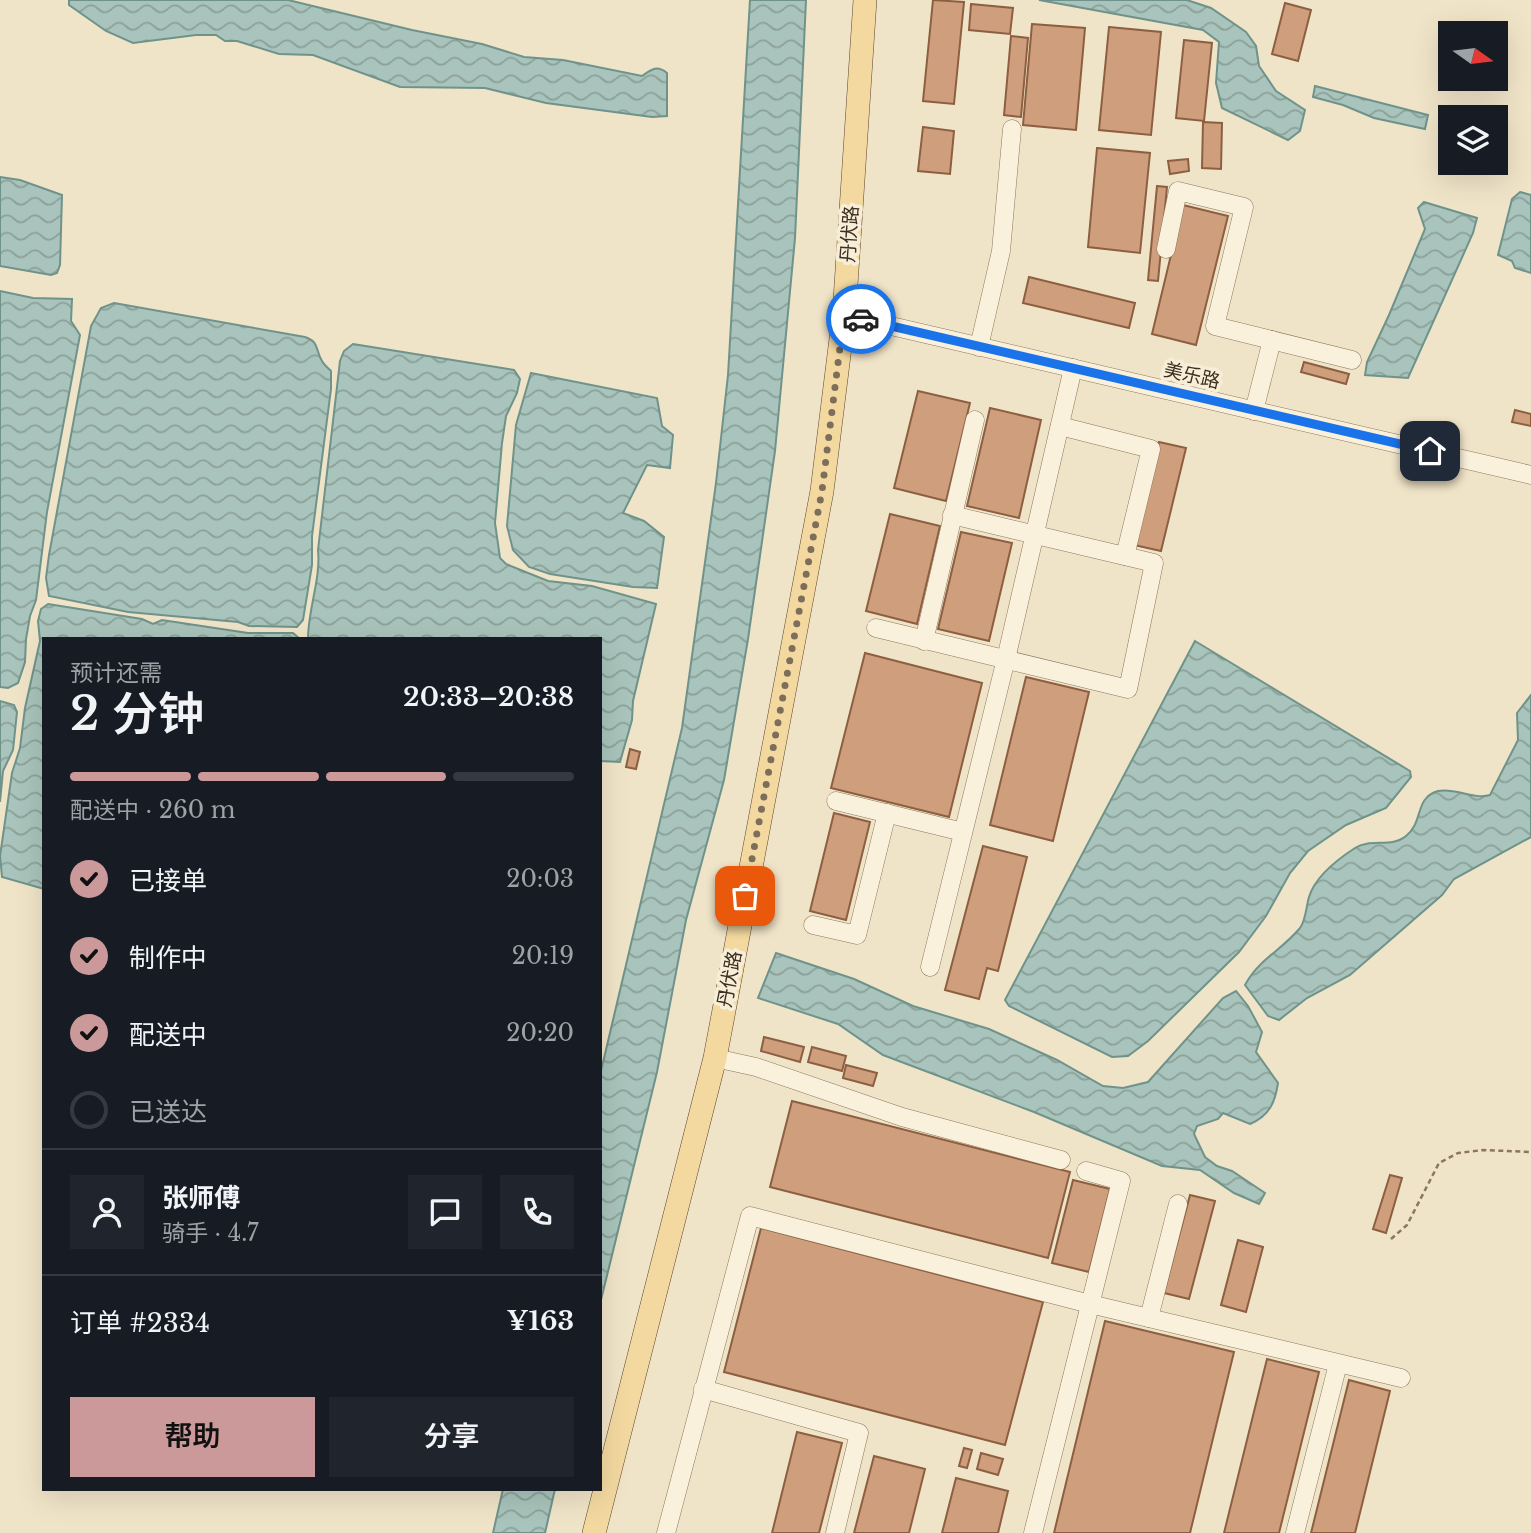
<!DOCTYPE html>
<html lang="zh">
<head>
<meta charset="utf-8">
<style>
  :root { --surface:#171b24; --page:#20242c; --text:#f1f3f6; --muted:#9ea1a6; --line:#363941; --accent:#cc999b }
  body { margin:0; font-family:"Libre Baskerville","Noto Sans SC",serif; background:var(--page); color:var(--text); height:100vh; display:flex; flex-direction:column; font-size:26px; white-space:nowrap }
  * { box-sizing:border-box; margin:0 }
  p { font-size:23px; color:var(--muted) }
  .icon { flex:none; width:38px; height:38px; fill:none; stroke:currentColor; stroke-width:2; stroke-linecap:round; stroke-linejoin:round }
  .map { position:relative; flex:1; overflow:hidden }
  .side { position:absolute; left:42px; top:637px; width:560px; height:854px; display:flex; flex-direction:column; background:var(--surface); border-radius:0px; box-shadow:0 7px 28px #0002 }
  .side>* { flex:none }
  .needle { width:46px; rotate:104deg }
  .fabs { position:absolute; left:1438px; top:21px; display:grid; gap:14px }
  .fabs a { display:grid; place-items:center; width:70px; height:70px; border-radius:0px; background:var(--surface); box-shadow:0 7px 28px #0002; font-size:35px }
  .pin { position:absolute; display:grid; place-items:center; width:60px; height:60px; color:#fff; margin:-30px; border-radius:14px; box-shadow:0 4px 10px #0006 }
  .courier { position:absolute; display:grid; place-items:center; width:70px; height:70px; margin:-35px; border:5px solid #1a73e8; border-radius:50%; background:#fff; color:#222; box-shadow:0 2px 9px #0007 }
  .overview em { font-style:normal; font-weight:600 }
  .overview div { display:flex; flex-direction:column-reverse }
  .overview { display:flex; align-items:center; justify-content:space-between; height:119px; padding:0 28px }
  h1 { font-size:46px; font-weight:600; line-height:52px }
  .bar { display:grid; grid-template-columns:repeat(4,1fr); gap:10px 7px; align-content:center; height:84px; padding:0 28px }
  .bar i { height:9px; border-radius:5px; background:var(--line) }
  .bar .on { background:var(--accent) }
  .bar p { grid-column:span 4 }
  .line { display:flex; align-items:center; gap:18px; padding:0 28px; border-top:2px solid var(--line) }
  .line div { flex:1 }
  .round { display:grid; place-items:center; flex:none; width:74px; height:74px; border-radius:0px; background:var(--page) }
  ol { padding:0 28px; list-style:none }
  li { display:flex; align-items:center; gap:21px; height:77px }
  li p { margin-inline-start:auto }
  li .icon { padding:7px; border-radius:50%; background:var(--accent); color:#111; stroke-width:4 }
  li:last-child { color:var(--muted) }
  li i { width:38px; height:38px; border:4px solid var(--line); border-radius:50% }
  .cta { display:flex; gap:14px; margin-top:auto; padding:14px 28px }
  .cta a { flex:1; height:80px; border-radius:0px; background:var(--accent); color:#111; font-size:28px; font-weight:600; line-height:80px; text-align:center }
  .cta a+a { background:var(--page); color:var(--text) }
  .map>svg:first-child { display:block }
  .water { fill:url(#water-waves); stroke:#6f938a; stroke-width:2 }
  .building { fill:#cf9f7d; stroke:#8d5f41; stroke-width:2 }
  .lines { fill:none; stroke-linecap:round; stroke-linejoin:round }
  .minor-casing { stroke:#8d765c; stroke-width:19 }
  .major-casing { stroke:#5b4430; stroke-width:24 }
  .path { stroke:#8d765c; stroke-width:2.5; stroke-dasharray:5 3.5; stroke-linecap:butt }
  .minor { stroke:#faf1dc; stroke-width:18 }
  .major { stroke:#f3d9a0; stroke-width:23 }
  .done { stroke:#7c6e5b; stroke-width:7; stroke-dasharray:0 12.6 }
  .route { stroke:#1a73e8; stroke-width:9 }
  .labels { text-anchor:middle; stroke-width:7; stroke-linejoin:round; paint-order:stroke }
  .street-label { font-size:19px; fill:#3d2e20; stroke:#f7eed8 }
</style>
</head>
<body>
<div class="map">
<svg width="1531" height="1533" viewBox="0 0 1531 1533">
  <defs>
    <pattern id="water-waves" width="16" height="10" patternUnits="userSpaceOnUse" patternTransform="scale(1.75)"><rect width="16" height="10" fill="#a9c4bc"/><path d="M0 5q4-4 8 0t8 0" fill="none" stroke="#8ba098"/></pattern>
  </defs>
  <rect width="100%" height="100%" fill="#f0e4c8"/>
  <g class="water">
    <path d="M 69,0 L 288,0 L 412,30 L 482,44 L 524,57 L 563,60 L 642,76 C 652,69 657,65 667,73 L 667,116 L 652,117 L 546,103 L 485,88 L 400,87 L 313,55 L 279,54 L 237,41 L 225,41 L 216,35 L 196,35 L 133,43 L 106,31 L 69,5 Z"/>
    <polygon points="750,0 806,0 795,238 775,451 748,639 724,780 686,920 657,1072 600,1304 600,1075 682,728 716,483 728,375"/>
    <polygon points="1039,0 1187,0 1211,8 1246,32 1256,46 1259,66 1276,91 1305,110 1300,131 1288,140 1222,108 1216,83 1219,42 1203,30"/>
    <polygon points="1315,86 1428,115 1425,129 1374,118 1343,105 1313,97"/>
    <polygon points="0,177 20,180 62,195 60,265 57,273 51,275 0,266"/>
    <polygon points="1520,192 1531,195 1531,273 1515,268 1512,261 1498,255 1512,199"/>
    <polygon points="1424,202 1477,218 1473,233 1408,378 1365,375 1367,362 1389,315 1425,229 1418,208"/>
    <polygon points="0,291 33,298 72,299 71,321 80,335 47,512 36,600 30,616 26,639 25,662 18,683 8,688 0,687"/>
    <path d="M 114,303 L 305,337 C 320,342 315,350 322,361 C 324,365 328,368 331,371 L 331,389 L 312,536 L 312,565 L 303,620 L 297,627 L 249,626 L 238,622 L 128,612 L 49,596 L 46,578 L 49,555 L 91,326 L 101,308 Z"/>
    <path d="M 353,344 L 514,370 L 520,379 L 517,393 L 506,416 L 502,443 L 495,523 L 500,558 L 506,564 L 548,581 L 592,586 L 656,604 L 633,701 L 632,720 L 620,762 L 600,761 L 600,639 L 308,639 C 308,609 321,579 318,550 L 340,361 L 344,351 Z"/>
    <polygon points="531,373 657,398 662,426 673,435 670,468 647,465 623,513 644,521 664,537 657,588 633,587 550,574 529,567 513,550 507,526 516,425"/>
    <polygon points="48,604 142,619 153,624 162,620 248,633 293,633 300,639 44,639 44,889 2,877 0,856 12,773 20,748 25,708 40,641 38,621 41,609"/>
    <polygon points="1195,641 1410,771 1411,777 1386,808 1346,825 1308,851 1290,873 1266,916 1239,952 1148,1041 1128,1056 1112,1057 1009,1006 1005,1000"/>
    <path d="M 1531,695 L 1531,837 L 1454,879 L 1442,895 L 1350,975 L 1307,998 L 1279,1020 L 1268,1016 L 1245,985 C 1259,959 1282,950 1300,928 C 1306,920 1306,907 1309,897 C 1315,877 1338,859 1355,848 C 1370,838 1392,848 1406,836 C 1424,822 1414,798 1438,791 C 1455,787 1473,800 1490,795 L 1518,740 L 1517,713 Z"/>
    <polygon points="0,701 14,705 17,712 13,750 3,771 0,802"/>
    <path d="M 776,953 L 854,979 L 913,1006 L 989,1029 L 1057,1060 L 1103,1086 L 1123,1088 L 1148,1082 L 1223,998 L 1236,991 L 1248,1006 L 1262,1032 L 1256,1052 L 1278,1083 C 1275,1103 1269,1116 1250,1124 L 1223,1113 L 1218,1119 L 1197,1126 L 1194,1134 L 1205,1157 L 1217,1166 L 1232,1171 L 1265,1193 L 1259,1204 L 1234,1193 L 1200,1170 L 1162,1166 L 1034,1112 L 883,1055 L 838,1024 L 758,998 Z"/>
    <polygon points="503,1489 555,1489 545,1533 493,1533"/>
  </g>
  <g class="building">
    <polygon points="933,0 964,2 954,104 923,101"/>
    <polygon points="1285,3 1311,10 1298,61 1272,54"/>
    <polygon points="971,4 1013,8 1010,34 969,30"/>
    <polygon points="1032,24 1085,28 1076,130 1023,125"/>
    <polygon points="1109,27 1161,32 1151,135 1099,130"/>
    <polygon points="1011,36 1028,38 1021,117 1004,115"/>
    <polygon points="1184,40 1212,43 1204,121 1176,118"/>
    <polygon points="1203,122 1222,123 1221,169 1202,168"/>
    <polygon points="923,127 954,131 950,174 918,171"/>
    <polygon points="1097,148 1150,153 1140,253 1088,247"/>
    <polygon points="1188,159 1189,171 1170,174 1168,161"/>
    <polygon points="1157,186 1167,187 1158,281 1148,280"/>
    <polygon points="1183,205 1228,216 1196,345 1152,334"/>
    <polygon points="1029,277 1135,303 1129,328 1023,303"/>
    <polygon points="1304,362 1349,374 1346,384 1301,372"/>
    <polygon points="918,391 970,403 946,501 894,488"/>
    <polygon points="990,408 1041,420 1019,518 967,506"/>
    <polygon points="1515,410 1531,414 1531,426 1512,422"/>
    <polygon points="1159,442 1186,448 1161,551 1134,545"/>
    <polygon points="890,514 940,526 917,624 866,611"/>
    <polygon points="961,532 1012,543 989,641 938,629"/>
    <polygon points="865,653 982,683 949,817 831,788"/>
    <polygon points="1026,677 1089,692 1053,841 990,825"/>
    <polygon points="630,749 640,752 636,769 626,767"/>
    <polygon points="834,813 870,822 846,920 810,911"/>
    <polygon points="983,846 1027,857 998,971 987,968 979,999 945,990"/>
    <polygon points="764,1037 804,1047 800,1062 761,1051"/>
    <polygon points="812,1047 846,1056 842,1071 808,1062"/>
    <polygon points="846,1065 877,1073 873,1086 843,1078"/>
    <polygon points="792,1101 1070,1172 1048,1258 770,1187"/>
    <polygon points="1390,1175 1402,1178 1386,1233 1373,1229"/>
    <polygon points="1073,1180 1110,1189 1089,1272 1052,1263"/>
    <polygon points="1190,1195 1215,1201 1189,1299 1164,1293"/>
    <polygon points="761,1228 1043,1302 1005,1445 724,1372"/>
    <polygon points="1238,1240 1263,1247 1246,1312 1221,1305"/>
    <polygon points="1105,1321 1234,1352 1190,1533 1054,1533"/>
    <polygon points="1267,1359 1319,1372 1279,1533 1224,1533"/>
    <polygon points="1349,1380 1390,1391 1355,1533 1311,1533"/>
    <polygon points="797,1432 842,1443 819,1533 772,1533"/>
    <polygon points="964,1448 972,1450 967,1468 959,1466"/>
    <polygon points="981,1453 1003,1459 998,1475 977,1469"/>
    <polygon points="874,1456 925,1469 909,1533 854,1533"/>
    <polygon points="956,1478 1008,1491 998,1533 942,1533"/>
  </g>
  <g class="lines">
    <g class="minor-casing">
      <g id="minor">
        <polyline points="1166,249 1178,191 1244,207 1215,326 1352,360"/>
        <polyline points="844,315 1531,475"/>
        <polyline points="979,347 1001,251 1012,129"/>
        <polyline points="1254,411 1272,340"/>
        <polyline points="1060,426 1151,449 1125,556"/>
        <polyline points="876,628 1128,689 1154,563 952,515"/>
        <polyline points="924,641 975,420"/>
        <polyline points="836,801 963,832"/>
        <polyline points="813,925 857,935 887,813"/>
        <polyline points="930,967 1006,659 1073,368"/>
        <polyline points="715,1058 756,1067 902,1117 1061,1160"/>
        <polyline points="1149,1318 1178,1204"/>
        <polyline points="703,1389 859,1433 835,1533"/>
        <polyline points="666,1533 750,1216 1090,1304 1401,1378"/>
        <polyline points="1033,1533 1121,1181 1086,1171"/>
        <polyline points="1295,1533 1338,1364"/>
      </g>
    </g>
    <g class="major-casing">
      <polyline id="major" points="594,1533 715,1058 822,491 844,315 865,0"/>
    </g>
    <polyline class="path" points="1391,1239 1407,1225 1439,1163 1458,1153 1483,1150 1531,1152"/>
    <use href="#minor" class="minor"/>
    <use href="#major" class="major"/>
  </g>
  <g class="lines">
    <polyline class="done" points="745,896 822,491 844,315 861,319"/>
    <polyline class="route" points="861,319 1430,451"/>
  </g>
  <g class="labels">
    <g class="street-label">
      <text transform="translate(849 234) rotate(-86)" y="7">丹伏路</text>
      <text transform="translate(1192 375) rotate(13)" y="7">美乐路</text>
      <text transform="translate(729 979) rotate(-79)" y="7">丹伏路</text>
    </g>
  </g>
</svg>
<div class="fabs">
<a><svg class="needle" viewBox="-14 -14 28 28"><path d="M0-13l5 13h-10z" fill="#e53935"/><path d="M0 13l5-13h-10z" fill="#9ea1a6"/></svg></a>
<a><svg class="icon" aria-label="layers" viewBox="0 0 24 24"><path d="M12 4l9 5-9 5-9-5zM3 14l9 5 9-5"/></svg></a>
</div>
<div class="pin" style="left:745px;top:896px;background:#ea580c"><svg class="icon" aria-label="bag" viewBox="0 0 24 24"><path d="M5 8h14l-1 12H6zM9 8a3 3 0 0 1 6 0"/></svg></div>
<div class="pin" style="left:1430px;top:451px;background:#1f2937"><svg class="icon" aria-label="home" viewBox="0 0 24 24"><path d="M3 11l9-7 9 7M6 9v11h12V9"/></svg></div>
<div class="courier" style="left:861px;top:319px"><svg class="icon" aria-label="car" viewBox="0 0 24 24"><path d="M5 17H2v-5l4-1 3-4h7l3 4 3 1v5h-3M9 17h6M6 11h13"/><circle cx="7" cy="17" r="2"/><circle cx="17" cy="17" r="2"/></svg></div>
<section class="side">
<div class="overview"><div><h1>2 分钟</h1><p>预计还需</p></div><em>20:33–20:38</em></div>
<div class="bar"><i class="on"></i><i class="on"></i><i class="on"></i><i></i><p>配送中 · 260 m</p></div>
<ol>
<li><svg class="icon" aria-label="check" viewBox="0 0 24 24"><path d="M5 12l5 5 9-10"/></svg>已接单<p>20:03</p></li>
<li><svg class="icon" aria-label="check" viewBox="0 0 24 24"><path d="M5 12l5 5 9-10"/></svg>制作中<p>20:19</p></li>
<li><svg class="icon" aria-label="check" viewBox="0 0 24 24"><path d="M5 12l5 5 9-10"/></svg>配送中<p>20:20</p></li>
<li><i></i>已送达</li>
</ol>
<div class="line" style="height:126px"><a class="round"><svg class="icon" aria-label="person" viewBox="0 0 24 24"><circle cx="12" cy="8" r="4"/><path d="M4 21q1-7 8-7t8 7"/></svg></a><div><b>张师傅</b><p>骑手 · 4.7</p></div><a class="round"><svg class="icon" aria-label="chat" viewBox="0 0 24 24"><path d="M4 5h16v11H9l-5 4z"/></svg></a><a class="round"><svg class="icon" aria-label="phone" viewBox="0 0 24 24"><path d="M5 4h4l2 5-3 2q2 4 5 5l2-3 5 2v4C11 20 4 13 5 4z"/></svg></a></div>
<div class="line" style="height:91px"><div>订单 #2334</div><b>¥163</b></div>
<div class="cta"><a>帮助</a><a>分享</a></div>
</section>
</div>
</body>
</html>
